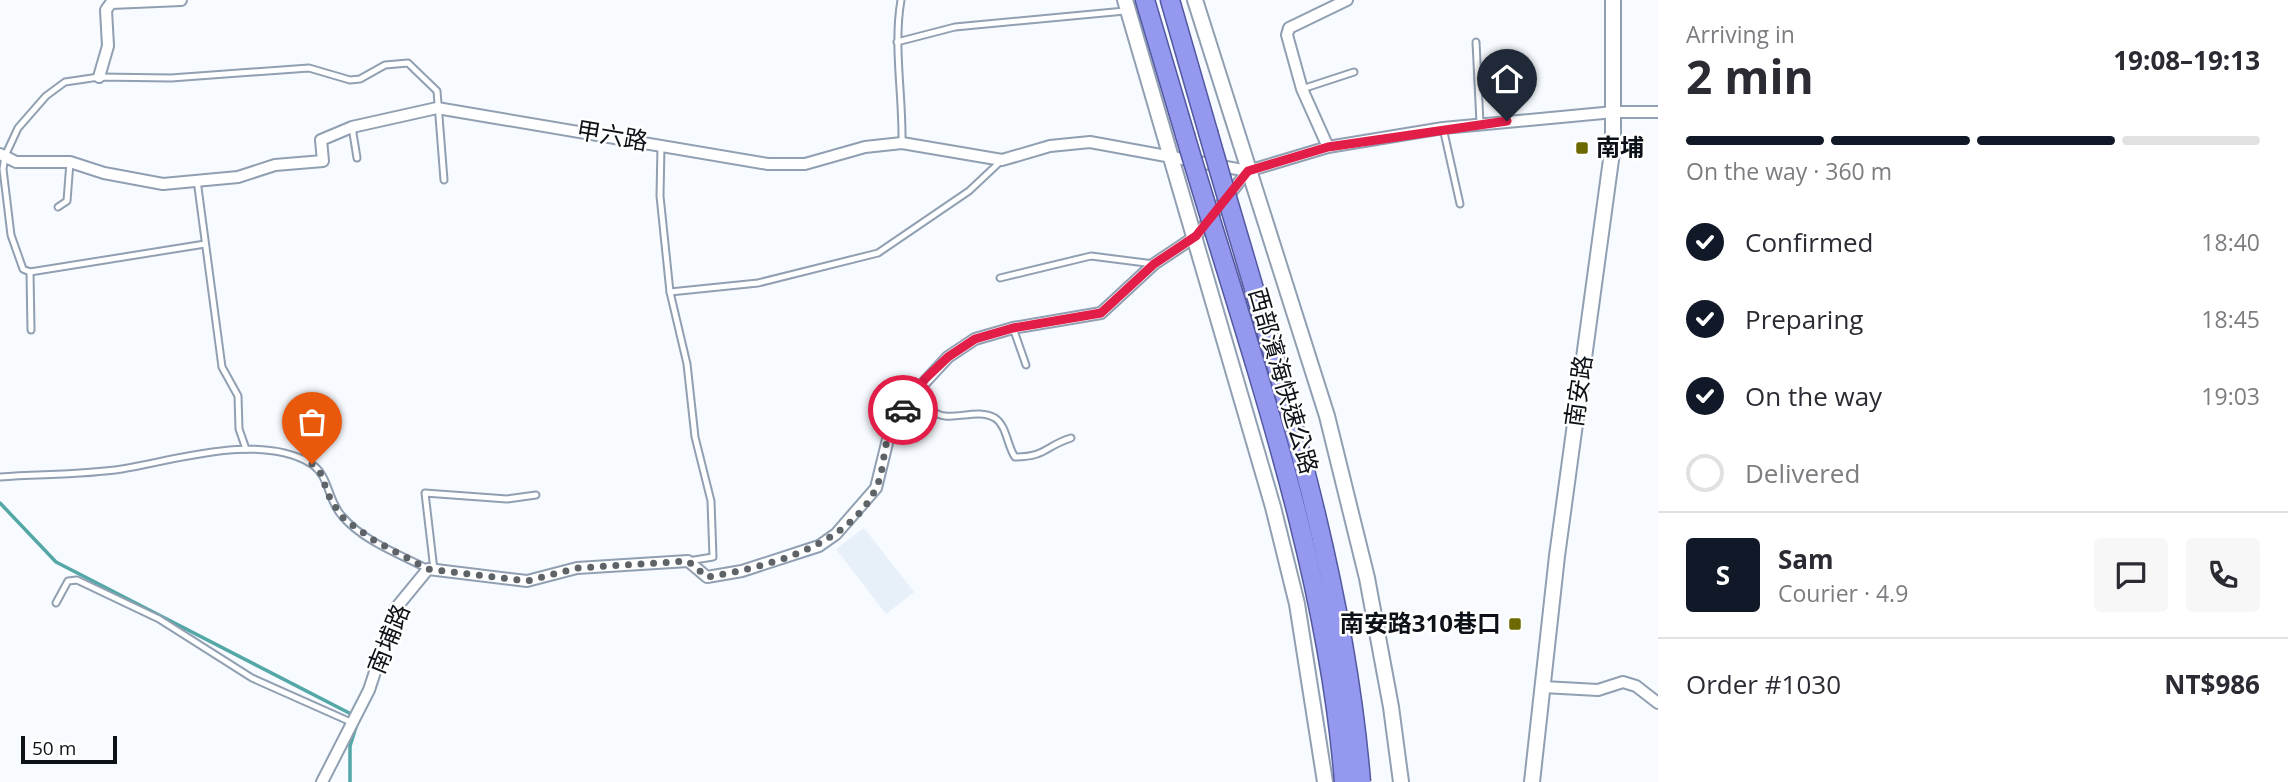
<!DOCTYPE html>
<html lang="en">
<head>
<meta charset="utf-8">
<style>
  :root { --surface:#fff; --page:#f7f7f7; --text:#2b2b33; --muted:#7c7c81; --line:#e1e1e2; --accent:#111827 }
  body { margin:0; font-family:"Open Sans","Noto Sans TC",sans-serif; background:var(--page); color:var(--text); height:100vh; display:flex; flex-direction:column; font-size:26px; white-space:nowrap }
  * { box-sizing:border-box; margin:0 }
  p { font-size:23px; color:var(--muted) }
  .icon { flex:none; width:38px; height:38px; fill:none; stroke:currentColor; stroke-width:2; stroke-linecap:round; stroke-linejoin:round }
  .map { position:relative; flex:1; overflow:hidden }
  .details { display:flex; flex-direction:column; background:var(--surface); width:630px }
  .details>* { flex:none }
  .scale { position:absolute; left:21px; bottom:18px; width:96px; box-sizing:border-box; padding-left:7px; border:4px solid #0c1218; border-top:0; font-size:19px; line-height:24px; white-space:nowrap; color:#0c1218; -webkit-text-stroke:5px #fff; paint-order:stroke }
  .pin { position:absolute; display:grid; place-items:center; width:60px; height:60px; color:#fff; margin:-72px -30px; border-radius:50% 50% 50% 0; rotate:-45deg; box-shadow:0 0 7px #0007 }
  .pin .icon { rotate:45deg }
  .courier { position:absolute; display:grid; place-items:center; width:70px; height:70px; margin:-35px; border:5px solid #e11d48; border-radius:50%; background:#fff; color:#222; box-shadow:0 2px 9px #0007 }
  .summary em { font-style:normal; font-weight:700 }
  .summary div { display:flex; flex-direction:column-reverse }
  .summary { display:flex; align-items:center; justify-content:space-between; height:119px; padding:0 28px }
  h1 { font-size:46px; font-weight:700; line-height:52px }
  .bar { display:grid; grid-template-columns:repeat(4,1fr); gap:10px 7px; align-content:center; height:84px; padding:0 28px }
  .bar i { height:9px; border-radius:5px; background:var(--line) }
  .bar .selected { background:var(--accent) }
  .bar p { grid-column:span 4 }
  .line { display:flex; align-items:center; gap:18px; padding:0 28px; border-top:2px solid var(--line) }
  .line div { flex:1 }
  .round { display:grid; place-items:center; flex:none; width:74px; height:74px; border-radius:7px; background:var(--page) }
  ol { padding:0 28px; list-style:none }
  li { display:flex; align-items:center; gap:21px; height:77px }
  li p { margin-inline-start:auto }
  li .icon { padding:7px; border-radius:50%; background:var(--accent); color:#fff; stroke-width:4 }
  li:last-child { color:var(--muted) }
  li i { width:38px; height:38px; border:4px solid var(--line); border-radius:50% }
  main { display:flex; flex:1; min-height:0 }
  .map>svg:first-child { display:block }
  .built { fill:#e7eff9 }
  .lines { fill:none; stroke-linecap:round; stroke-linejoin:round }
  .stream { stroke:#54a7a7; stroke-width:3.5 }
  .service-casing { stroke:#909fb1; stroke-width:9 }
  .minor-casing { stroke:#909fb1; stroke-width:14 }
  .tertiary-casing { stroke:#909fb1; stroke-width:18 }
  .trunk-casing { stroke:#5359a0; stroke-width:21 }
  .service { stroke:#fff; stroke-width:5 }
  .minor { stroke:#fff; stroke-width:10 }
  .tertiary { stroke:#fff; stroke-width:14 }
  .trunk { stroke:#9498ee; stroke-width:18 }
  .trunk-bridge-casing { stroke:#5359a0; stroke-width:21; stroke-linecap:butt }
  .trunk-bridge { stroke:#9498ee; stroke-width:18 }
  .done { stroke:#5e6368; stroke-width:7; stroke-dasharray:0 12.6 }
  .route { stroke:#e11d48; stroke-width:9 }
  .poi-dot { fill:#6c6902; stroke:#fff; stroke-width:2.5 }
  .labels { text-anchor:middle; stroke-width:5; stroke-linejoin:round; paint-order:stroke }
  .street-label { font-size:24px; fill:#0c1218; stroke:#fff }
  .poi-label { font-size:24px; font-weight:bold; fill:#0c1218; stroke:#fff; text-anchor:start }
</style>
</head>
<body>
<main>
<div class="map">
<svg width="1658" height="782" viewBox="0 0 1658 782">
  <rect width="100%" height="100%" fill="#f7fafe"/>
  <polygon class="built" points="864,528 914,592 886,614 836,549"/>
  <g class="lines">
    <g class="stream">
      <polyline points="0,503 56,562 355,716"/>
      <polyline points="350,782 350,746 357,724"/>
    </g>
    <g class="service-casing">
      <g id="service">
        <path d="M 901,0 C 893,47 903,95 902,143"/>
        <polyline points="897,42 955,27 1125,11"/>
        <polyline points="1476,42 1480,123"/>
        <polyline points="1302,89 1354,72"/>
        <polyline points="352,127 357,158"/>
        <polyline points="1443,128 1460,204"/>
        <polyline points="661,146 660,196 670,292 687,364 695,437 711,501 713,557 688,561"/>
        <polyline points="197,180 222,367 238,396 239,429 246,449"/>
        <polyline points="58,207 67,201 70,162"/>
        <polyline points="205,244 30,272 23,269 11,235 3,169 5,156 18,128 46,96 65,82 99,77 171,78 309,68 350,80 360,79 385,65 408,63 437,91 444,180"/>
        <polyline points="30,272 31,330"/>
        <polyline points="1000,278 1091,256 1154,264"/>
        <polyline points="670,292 758,283 878,253 969,191 1002,160"/>
        <polyline points="1013,328 1026,365"/>
        <path d="M 910,398 C 919,404 934,415 945,416 C 961,418 979,409 995,418 C 1007,426 1007,446 1015,457 C 1046,457 1045,446 1071,438"/>
        <path d="M 0,477 C 40,474 82,475 122,469 C 176,460 259,433 310,463 C 330,475 327,500 342,516 C 363,541 399,554 428,569"/>
        <polyline points="434,570 425,493 507,499 536,495"/>
        <polyline points="56,603 68,581 77,580 159,619 252,678 353,723"/>
      </g>
    </g>
    <g class="minor-casing">
      <g id="minor">
        <polyline points="99,77 108,46 106,10 111,3 181,0"/>
        <polyline points="1328,147 1302,89 1287,35 1289,28 1347,0"/>
        <polyline points="0,154 16,162 70,162 104,173 163,184 238,177 275,165 323,161 321,140 352,127 437,108 768,164 805,164 865,147 902,143 1002,160 1050,146 1090,142 1248,171"/>
        <polyline points="1543,687 1598,690 1623,682 1636,686 1658,703"/>
        <polyline points="322,782 369,690 396,608 428,569 527,581 577,568 688,561 707,577 742,571 819,546 836,534 876,488 889,435 910,398 948,357 975,339 1013,328 1101,313 1154,264 1196,236 1248,171 1328,147 1443,128 1614,112 1658,112"/>
      </g>
    </g>
    <g class="tertiary-casing">
      <g id="tertiary">
        <polyline points="1125,0 1273,507 1297,604 1325,782"/>
        <polyline points="1195,0 1327,416 1367,578 1391,707 1401,782"/>
        <polyline points="1532,782 1557,556 1613,145 1613,0"/>
      </g>
    </g>
    <g class="trunk-casing">
      <g id="trunk">
        <polyline points="1145,0 1185,135"/>
        <polyline points="1170,0 1208,132"/>
      </g>
    </g>
    <use href="#service" class="service"/>
    <use href="#minor" class="minor"/>
    <use href="#tertiary" class="tertiary"/>
    <use href="#trunk" class="trunk"/>
    <g class="trunk-bridge-casing">
      <g id="trunk-bridge">
        <path d="M 1208,132 C 1269,346 1343,559 1361,782"/>
        <path d="M 1185,135 C 1247,345 1327,563 1344,782"/>
      </g>
    </g>
    <use href="#trunk-bridge" class="trunk-bridge"/>
  </g>
  <g class="lines">
    <path class="done" d="M 312,464 L 320,472 L 331,501 L 344,519 L 375,541 L 428,569 L 527,581 L 577,568 L 688,561 L 707,577 C 766,567 850,547 877,486 C 884,470 883,450 889,434 C 893,426 898,418 903,410"/>
    <polyline class="route" points="903,410 925,379 948,357 975,339 1013,328 1101,313 1154,264 1196,236 1248,171 1328,147 1507,121"/>
  </g>
  <g class="poi-dot">
    <rect x="1575" y="141" width="14" height="14" rx="3.5"/>
    <rect x="1508" y="617" width="14" height="14" rx="3.5"/>
  </g>
  <g class="labels">
    <g class="street-label">
      <text transform="translate(612 136) rotate(10)" y="8">甲六路</text>
      <text transform="translate(1283 381) rotate(74)" y="8">西部濱海快速公路</text>
      <text transform="translate(1579 391) rotate(-82)" y="8">南安路</text>
      <text transform="translate(389 639) rotate(-68)" y="8">南埔路</text>
    </g>
    <g class="poi-label">
      <text x="1596" y="156">南埔</text>
      <text x="1501" y="632" text-anchor="end">南安路310巷口</text>
    </g>
  </g>
</svg>
<div class="scale">50 m</div>
<div class="pin" style="left:312px;top:464px;background:#ea580c"><svg class="icon" aria-label="bag" viewBox="0 0 24 24"><path d="M5 8h14l-1 12H6zM9 8a3 3 0 0 1 6 0"/></svg></div>
<div class="pin" style="left:1507px;top:121px;background:#1f2937"><svg class="icon" aria-label="home" viewBox="0 0 24 24"><path d="M3 11l9-7 9 7M6 9v11h12V9"/></svg></div>
<div class="courier" style="left:903px;top:410px"><svg class="icon" aria-label="car" viewBox="0 0 24 24"><path d="M5 17H2v-5l4-1 3-4h7l3 4 3 1v5h-3M9 17h6M6 11h13"/><circle cx="7" cy="17" r="2"/><circle cx="17" cy="17" r="2"/></svg></div>
</div>
<section class="details">
<div class="summary"><div><h1>2 min</h1><p>Arriving in</p></div><em>19:08–19:13</em></div>
<div class="bar"><i class="selected"></i><i class="selected"></i><i class="selected"></i><i></i><p>On the way · 360 m</p></div>
<ol>
<li><svg class="icon" aria-label="check" viewBox="0 0 24 24"><path d="M5 12l5 5 9-10"/></svg>Confirmed<p>18:40</p></li>
<li><svg class="icon" aria-label="check" viewBox="0 0 24 24"><path d="M5 12l5 5 9-10"/></svg>Preparing<p>18:45</p></li>
<li><svg class="icon" aria-label="check" viewBox="0 0 24 24"><path d="M5 12l5 5 9-10"/></svg>On the way<p>19:03</p></li>
<li><i></i>Delivered</li>
</ol>
<div class="line" style="height:126px"><b class="round" style="background:var(--accent);color:#fff">S</b><div><b>Sam</b><p>Courier · 4.9</p></div><a class="round"><svg class="icon" aria-label="chat" viewBox="0 0 24 24"><path d="M4 5h16v11H9l-5 4z"/></svg></a><a class="round"><svg class="icon" aria-label="phone" viewBox="0 0 24 24"><path d="M5 4h4l2 5-3 2q2 4 5 5l2-3 5 2v4C11 20 4 13 5 4z"/></svg></a></div>
<div class="line" style="height:91px"><div>Order #1030</div><b>NT$986</b></div>
</section>
</main>
</body>
</html>
